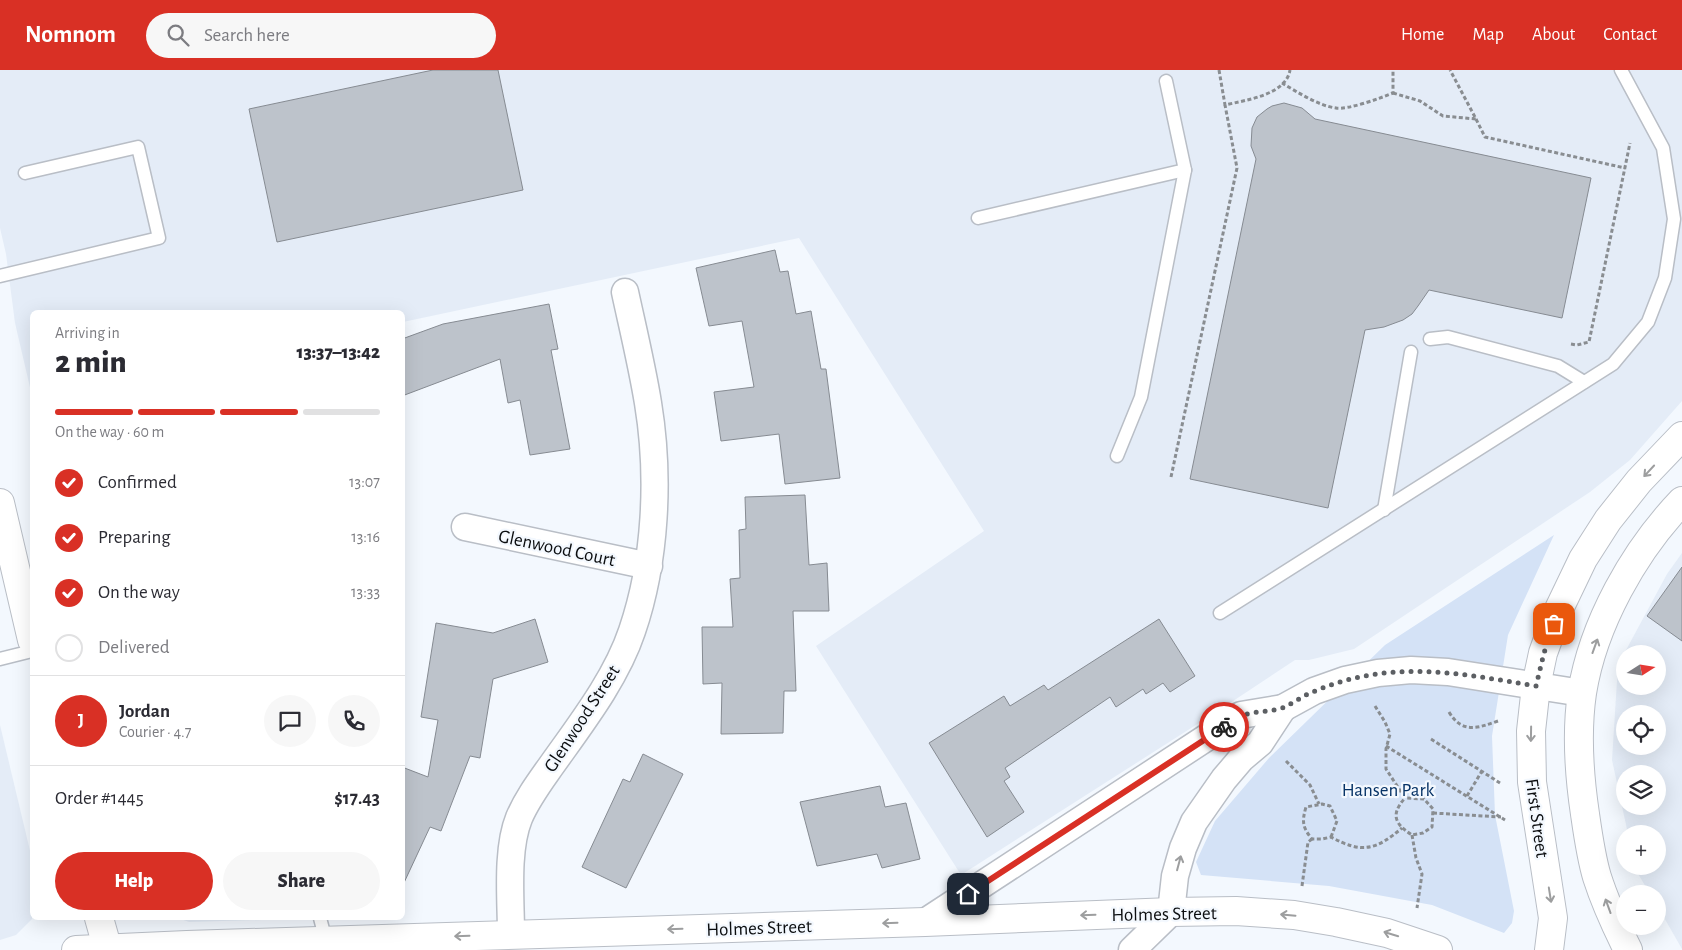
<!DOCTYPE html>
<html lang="en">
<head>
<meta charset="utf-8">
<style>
  :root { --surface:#fff; --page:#f7f7f7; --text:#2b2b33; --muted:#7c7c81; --line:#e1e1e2; --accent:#d93025 }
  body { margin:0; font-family:"Alegreya Sans",sans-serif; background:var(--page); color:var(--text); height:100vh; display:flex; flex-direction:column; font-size:19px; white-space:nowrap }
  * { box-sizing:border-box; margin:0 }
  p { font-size:16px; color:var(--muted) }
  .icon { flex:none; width:28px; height:28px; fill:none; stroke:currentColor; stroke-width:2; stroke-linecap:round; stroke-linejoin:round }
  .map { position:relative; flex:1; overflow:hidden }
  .details { position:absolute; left:30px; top:240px; width:375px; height:610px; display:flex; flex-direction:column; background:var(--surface); border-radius:8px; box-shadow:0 5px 20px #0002 }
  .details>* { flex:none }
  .needle { width:32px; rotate:78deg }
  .fabs { position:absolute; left:1616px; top:575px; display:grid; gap:10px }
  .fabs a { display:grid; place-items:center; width:50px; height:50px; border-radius:50%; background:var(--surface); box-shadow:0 5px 20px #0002; font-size:25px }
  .pin { position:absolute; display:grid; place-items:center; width:42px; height:42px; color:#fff; margin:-21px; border-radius:10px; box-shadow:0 2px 8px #0006 }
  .courier { position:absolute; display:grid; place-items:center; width:50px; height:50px; margin:-25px; border:4px solid #d93025; border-radius:50%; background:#fff; color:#222; box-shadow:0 1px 6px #0007 }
  .overview em { font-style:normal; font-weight:800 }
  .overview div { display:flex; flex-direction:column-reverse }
  .overview { display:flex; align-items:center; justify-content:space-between; height:85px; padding:0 25px }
  h1 { font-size:32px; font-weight:800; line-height:38px }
  .bar { display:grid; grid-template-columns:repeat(4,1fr); gap:8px 5px; align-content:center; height:60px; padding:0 25px }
  .bar i { height:6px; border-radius:4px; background:var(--line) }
  .bar .selected { background:var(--accent) }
  .bar p { grid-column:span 4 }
  .line { display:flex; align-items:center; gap:12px; padding:0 25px; border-top:1px solid var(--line) }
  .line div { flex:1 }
  .round { display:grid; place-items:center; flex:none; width:52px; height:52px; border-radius:26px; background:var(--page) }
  ol { padding:0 25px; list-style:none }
  li { display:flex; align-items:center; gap:15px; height:55px }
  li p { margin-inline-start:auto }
  li .icon { padding:5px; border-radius:50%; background:var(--accent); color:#fff; stroke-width:4 }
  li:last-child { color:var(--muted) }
  li i { width:28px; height:28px; border:2px solid var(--line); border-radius:50% }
  .button { display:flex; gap:10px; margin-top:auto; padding:10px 25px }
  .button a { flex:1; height:58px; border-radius:30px; background:var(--accent); color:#fff; font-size:20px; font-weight:800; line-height:58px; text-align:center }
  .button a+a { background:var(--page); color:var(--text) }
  header { display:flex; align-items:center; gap:30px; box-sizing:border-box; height:70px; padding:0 25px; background:var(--accent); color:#fff }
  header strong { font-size:24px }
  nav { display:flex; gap:28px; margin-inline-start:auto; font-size:18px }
  .search { width:350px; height:45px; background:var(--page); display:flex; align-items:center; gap:12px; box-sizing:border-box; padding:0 18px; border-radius:28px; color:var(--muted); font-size:19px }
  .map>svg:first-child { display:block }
  .built { fill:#e4ecf7; fill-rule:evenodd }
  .green { fill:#d4e2f6 }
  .building { fill:#bdc3cb; stroke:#868b92 }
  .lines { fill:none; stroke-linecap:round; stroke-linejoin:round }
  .service-casing { stroke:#b9bec6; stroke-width:15 }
  .minor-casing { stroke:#b9bec6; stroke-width:29 }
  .secondary-casing { stroke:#b9bec6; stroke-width:30 }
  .path { stroke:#898d91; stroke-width:3; stroke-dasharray:4 2.5; stroke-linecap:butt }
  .service { stroke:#fff; stroke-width:12 }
  .minor { stroke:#fff; stroke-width:26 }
  .secondary { stroke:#fff; stroke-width:28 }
  .oneway { stroke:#9d9e9f }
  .done { stroke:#5c5f63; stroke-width:5; stroke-dasharray:0 9 }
  .route { stroke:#d93025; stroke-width:6 }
  .labels { text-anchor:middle; stroke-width:4.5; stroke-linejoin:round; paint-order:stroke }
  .street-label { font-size:19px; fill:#0b0d0f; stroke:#f3f8fe }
  .park-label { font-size:19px; fill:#073366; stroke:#f3f8fe }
</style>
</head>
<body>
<header>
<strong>Nomnom</strong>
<div class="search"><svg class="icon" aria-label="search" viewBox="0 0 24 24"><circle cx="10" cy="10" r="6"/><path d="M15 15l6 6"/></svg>Search here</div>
<nav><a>Home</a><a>Map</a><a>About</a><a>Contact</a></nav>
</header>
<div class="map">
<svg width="1682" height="880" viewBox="0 0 1682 880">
  <rect width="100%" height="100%" fill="#f3f8fe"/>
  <g class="built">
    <polygon points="0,0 1682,0 1682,331 1630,390 1590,422 1354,579 1309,590 1295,590 1224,637 961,805 816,576 984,461 799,168 403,252 402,242 32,242 32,326 15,253 6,184 0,158"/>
    <path d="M 1682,483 L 1682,879 L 1658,837 L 1658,824 L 1650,824 L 1637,802 L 1636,796 L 1658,796 L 1658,764 L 1628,764 L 1612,690 L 1618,595 L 1667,504 ZM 1625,584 L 1658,584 L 1658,616 L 1625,616 ZM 1625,644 L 1658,644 L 1658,676 L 1625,676 ZM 1625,704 L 1658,704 L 1658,736 L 1625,736 Z"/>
    <polygon points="0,655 32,789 32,849 16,865 0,870"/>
    <polygon points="178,848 328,848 189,852"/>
  </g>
  <polygon class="green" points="1554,465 1508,565 1492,666 1495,745 1514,841 1512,853 1504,863 1432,835 1329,816 1201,805 1196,792 1215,751 1269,688 1385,575"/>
  <g class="building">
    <polygon points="433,0 498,0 523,120 277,172 249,39"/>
    <polygon points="1284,33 1302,38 1315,49 1591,108 1562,248 1429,220 1418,236 1412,244 1403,250 1384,257 1365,260 1328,438 1190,409 1256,89 1251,76 1252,58 1257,47 1267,39 1272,36"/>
    <polygon points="775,180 780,202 788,201 796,244 811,241 821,299 826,299 840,408 785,414 779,364 721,371 714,322 754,317 742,251 709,256 696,198"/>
    <polygon points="549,234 558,279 551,280 570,379 530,385 520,330 508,333 500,289 402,326 402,269 443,254"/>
    <polygon points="805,425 809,495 827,493 829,541 793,541 796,621 784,621 783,663 721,664 722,613 703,614 702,557 733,557 730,509 740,508 739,460 746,459 745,427"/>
    <polygon points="1682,497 1682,571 1647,546"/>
    <polygon points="535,549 548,592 493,609 480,688 470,686 441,761 430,757 402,817 402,697 428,707 438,650 421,647 436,553 493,563"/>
    <polygon points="1159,549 1195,606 1170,622 1163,613 1146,624 1143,619 1116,637 1110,627 1005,698 1010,707 1004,711 1024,742 987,767 929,673 1004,626 1010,636 1044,615 1048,620"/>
    <polygon points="643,684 683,704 626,818 582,797 623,709 630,712"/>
    <polygon points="880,716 885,737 906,733 920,789 882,798 877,784 817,796 800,732"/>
  </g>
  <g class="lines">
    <g class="service-casing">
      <g id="service">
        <polyline points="978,148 1185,100"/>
        <polyline points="0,206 159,168 138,77 25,103"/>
        <polyline points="1430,269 1448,267 1558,296 1584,312"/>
        <polyline points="1117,386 1141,327 1185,100 1166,11"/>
        <polyline points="1384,440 1411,282"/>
        <polyline points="1220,543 1613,294 1648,252 1665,208 1674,149 1663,78 1621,0"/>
        <polyline points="0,589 32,581"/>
        <polyline points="320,848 326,871"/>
      </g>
    </g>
    <g class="minor-casing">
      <g id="minor">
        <polyline points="465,457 649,496"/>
        <polyline points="925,852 1241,645 1283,638 1314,621 1345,610 1378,603 1411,600 1448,602 1582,623"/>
        <path d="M 511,864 C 511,830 506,780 519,748 C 527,729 539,713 551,696 C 580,655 616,609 632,561 C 656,491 660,406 648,333 C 642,296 633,259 625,222"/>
        <polyline points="1132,880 1171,842 1175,806 1183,778 1194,752 1224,709 1241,689 1260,673 1283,638"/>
      </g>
    </g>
    <g class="secondary-casing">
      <g id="secondary">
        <polyline points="0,433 32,570"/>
        <polyline points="99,848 108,880"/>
        <polyline points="76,880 187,875 925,852 1171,842 1236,841 1294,845 1336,852 1387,863 1438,880"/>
        <polyline points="1549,880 1553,848 1532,712 1531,661 1536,616 1543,583 1559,539 1583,489 1608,450 1639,411 1682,366"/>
        <path d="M 1628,880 C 1616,856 1605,832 1597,807 C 1591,787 1588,765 1585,744 C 1579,704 1576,664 1582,623 C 1593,554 1634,481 1682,431"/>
      </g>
    </g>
    <g class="path">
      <path d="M 1219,0 L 1225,35 C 1246,30 1286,25 1290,0"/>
      <path d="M 1282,13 C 1297,22 1319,36 1336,38 C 1348,40 1381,28 1393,23 L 1393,0"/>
      <polyline points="1393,23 1420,31 1443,46 1476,49 1450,0"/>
      <polyline points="1476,49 1485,67 1625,98"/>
      <polyline points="1571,274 1577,275 1589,272 1630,73"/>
      <polyline points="1171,407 1237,98 1225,35"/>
      <path d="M 1375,636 L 1385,652 L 1390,664 L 1386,679 L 1386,699 L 1405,728 C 1390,745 1395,754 1412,765 L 1423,763 L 1432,757 L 1433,739 L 1424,729 L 1405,728"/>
      <path d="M 1449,642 C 1462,664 1478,658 1498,651"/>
      <polyline points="1431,669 1500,713"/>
      <polyline points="1386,676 1505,750"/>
      <polyline points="1286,691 1310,715 1319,734"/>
      <polyline points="1467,726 1482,701"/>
      <polyline points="1433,743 1501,747"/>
      <polyline points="1412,765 1416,788 1422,804 1417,838"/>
      <path d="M 1331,767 L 1337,751 L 1330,736 L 1322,734 L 1306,737 C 1302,751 1302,757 1312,769 L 1322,769 L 1331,767 C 1362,784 1376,780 1402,758"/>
      <polyline points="1302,816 1308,772 1312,769"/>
    </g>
    <use href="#service" class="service"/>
    <use href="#minor" class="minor"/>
    <use href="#secondary" class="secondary"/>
  </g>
  <defs><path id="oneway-shaft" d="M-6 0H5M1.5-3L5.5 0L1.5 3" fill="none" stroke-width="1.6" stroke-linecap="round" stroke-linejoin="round" transform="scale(1.25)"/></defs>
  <g class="oneway">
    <use href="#oneway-shaft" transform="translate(1649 401) rotate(133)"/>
    <use href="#oneway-shaft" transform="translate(1595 576) rotate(-70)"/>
    <use href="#oneway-shaft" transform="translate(1531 664) rotate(91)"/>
    <use href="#oneway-shaft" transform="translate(1179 793) rotate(-75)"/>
    <use href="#oneway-shaft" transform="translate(1550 825) rotate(81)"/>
    <use href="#oneway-shaft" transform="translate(1608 836) rotate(-110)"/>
    <use href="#oneway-shaft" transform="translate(1088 845) rotate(178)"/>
    <use href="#oneway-shaft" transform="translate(1288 845) rotate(-175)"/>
    <use href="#oneway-shaft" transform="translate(890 853) rotate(178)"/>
    <use href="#oneway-shaft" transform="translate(675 859) rotate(178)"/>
    <use href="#oneway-shaft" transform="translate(1391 864) rotate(-163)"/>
    <use href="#oneway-shaft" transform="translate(462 866) rotate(178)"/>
  </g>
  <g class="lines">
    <path class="done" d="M 1224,657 C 1230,653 1237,647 1243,645 C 1256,641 1272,642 1285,637 C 1295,632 1304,625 1315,621 C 1391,589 1458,603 1536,616 L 1544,583 L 1554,554"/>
    <polyline class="route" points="968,824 1224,657"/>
  </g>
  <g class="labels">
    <g class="street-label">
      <text transform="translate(557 477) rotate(12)" y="7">Glenwood Court</text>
      <text transform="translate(581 648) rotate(-57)" y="7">Glenwood Street</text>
      <text transform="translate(1538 748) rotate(82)" y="7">First Street</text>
      <text transform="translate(1164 843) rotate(-1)" y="7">Holmes Street</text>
      <text transform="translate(759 857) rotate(-2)" y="7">Holmes Street</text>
    </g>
    <g class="park-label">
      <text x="1388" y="726">Hansen Park</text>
    </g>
  </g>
</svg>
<div class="fabs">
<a><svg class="needle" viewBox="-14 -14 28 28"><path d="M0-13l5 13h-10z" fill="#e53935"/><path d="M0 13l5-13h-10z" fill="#7c7c81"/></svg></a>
<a><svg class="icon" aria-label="locate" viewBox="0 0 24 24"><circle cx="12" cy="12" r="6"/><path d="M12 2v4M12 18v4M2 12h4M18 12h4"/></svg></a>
<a><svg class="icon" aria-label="layers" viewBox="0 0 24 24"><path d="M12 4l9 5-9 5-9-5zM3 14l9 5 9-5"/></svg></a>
<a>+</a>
<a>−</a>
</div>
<div class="pin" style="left:1554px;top:554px;background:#ea580c"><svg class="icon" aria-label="bag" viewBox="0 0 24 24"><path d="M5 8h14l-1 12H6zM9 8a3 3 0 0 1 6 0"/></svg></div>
<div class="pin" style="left:968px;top:824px;background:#1f2937"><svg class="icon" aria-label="home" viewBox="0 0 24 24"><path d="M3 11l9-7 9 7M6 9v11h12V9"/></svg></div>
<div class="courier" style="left:1224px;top:657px"><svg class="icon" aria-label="bike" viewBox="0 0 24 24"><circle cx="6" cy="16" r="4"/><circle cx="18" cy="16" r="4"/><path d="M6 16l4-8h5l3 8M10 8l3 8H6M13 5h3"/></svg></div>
<section class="details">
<div class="overview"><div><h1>2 min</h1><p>Arriving in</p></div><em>13:37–13:42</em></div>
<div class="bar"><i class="selected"></i><i class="selected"></i><i class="selected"></i><i></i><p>On the way · 60 m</p></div>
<ol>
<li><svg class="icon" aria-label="check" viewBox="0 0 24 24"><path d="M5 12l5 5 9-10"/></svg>Confirmed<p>13:07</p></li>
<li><svg class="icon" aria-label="check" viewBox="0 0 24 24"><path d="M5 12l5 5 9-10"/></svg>Preparing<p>13:16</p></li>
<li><svg class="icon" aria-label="check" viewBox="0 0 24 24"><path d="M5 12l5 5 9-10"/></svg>On the way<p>13:33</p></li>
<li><i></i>Delivered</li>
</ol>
<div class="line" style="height:90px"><b class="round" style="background:var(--accent);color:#fff">J</b><div><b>Jordan</b><p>Courier · 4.7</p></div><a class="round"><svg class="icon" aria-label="chat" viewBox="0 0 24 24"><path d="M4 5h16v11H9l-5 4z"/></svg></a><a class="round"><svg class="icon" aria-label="phone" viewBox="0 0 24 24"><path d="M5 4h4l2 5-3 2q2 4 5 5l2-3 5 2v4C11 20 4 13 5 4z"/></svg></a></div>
<div class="line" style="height:65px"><div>Order #1445</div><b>$17.43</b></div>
<div class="button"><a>Help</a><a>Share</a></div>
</section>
</div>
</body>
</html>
